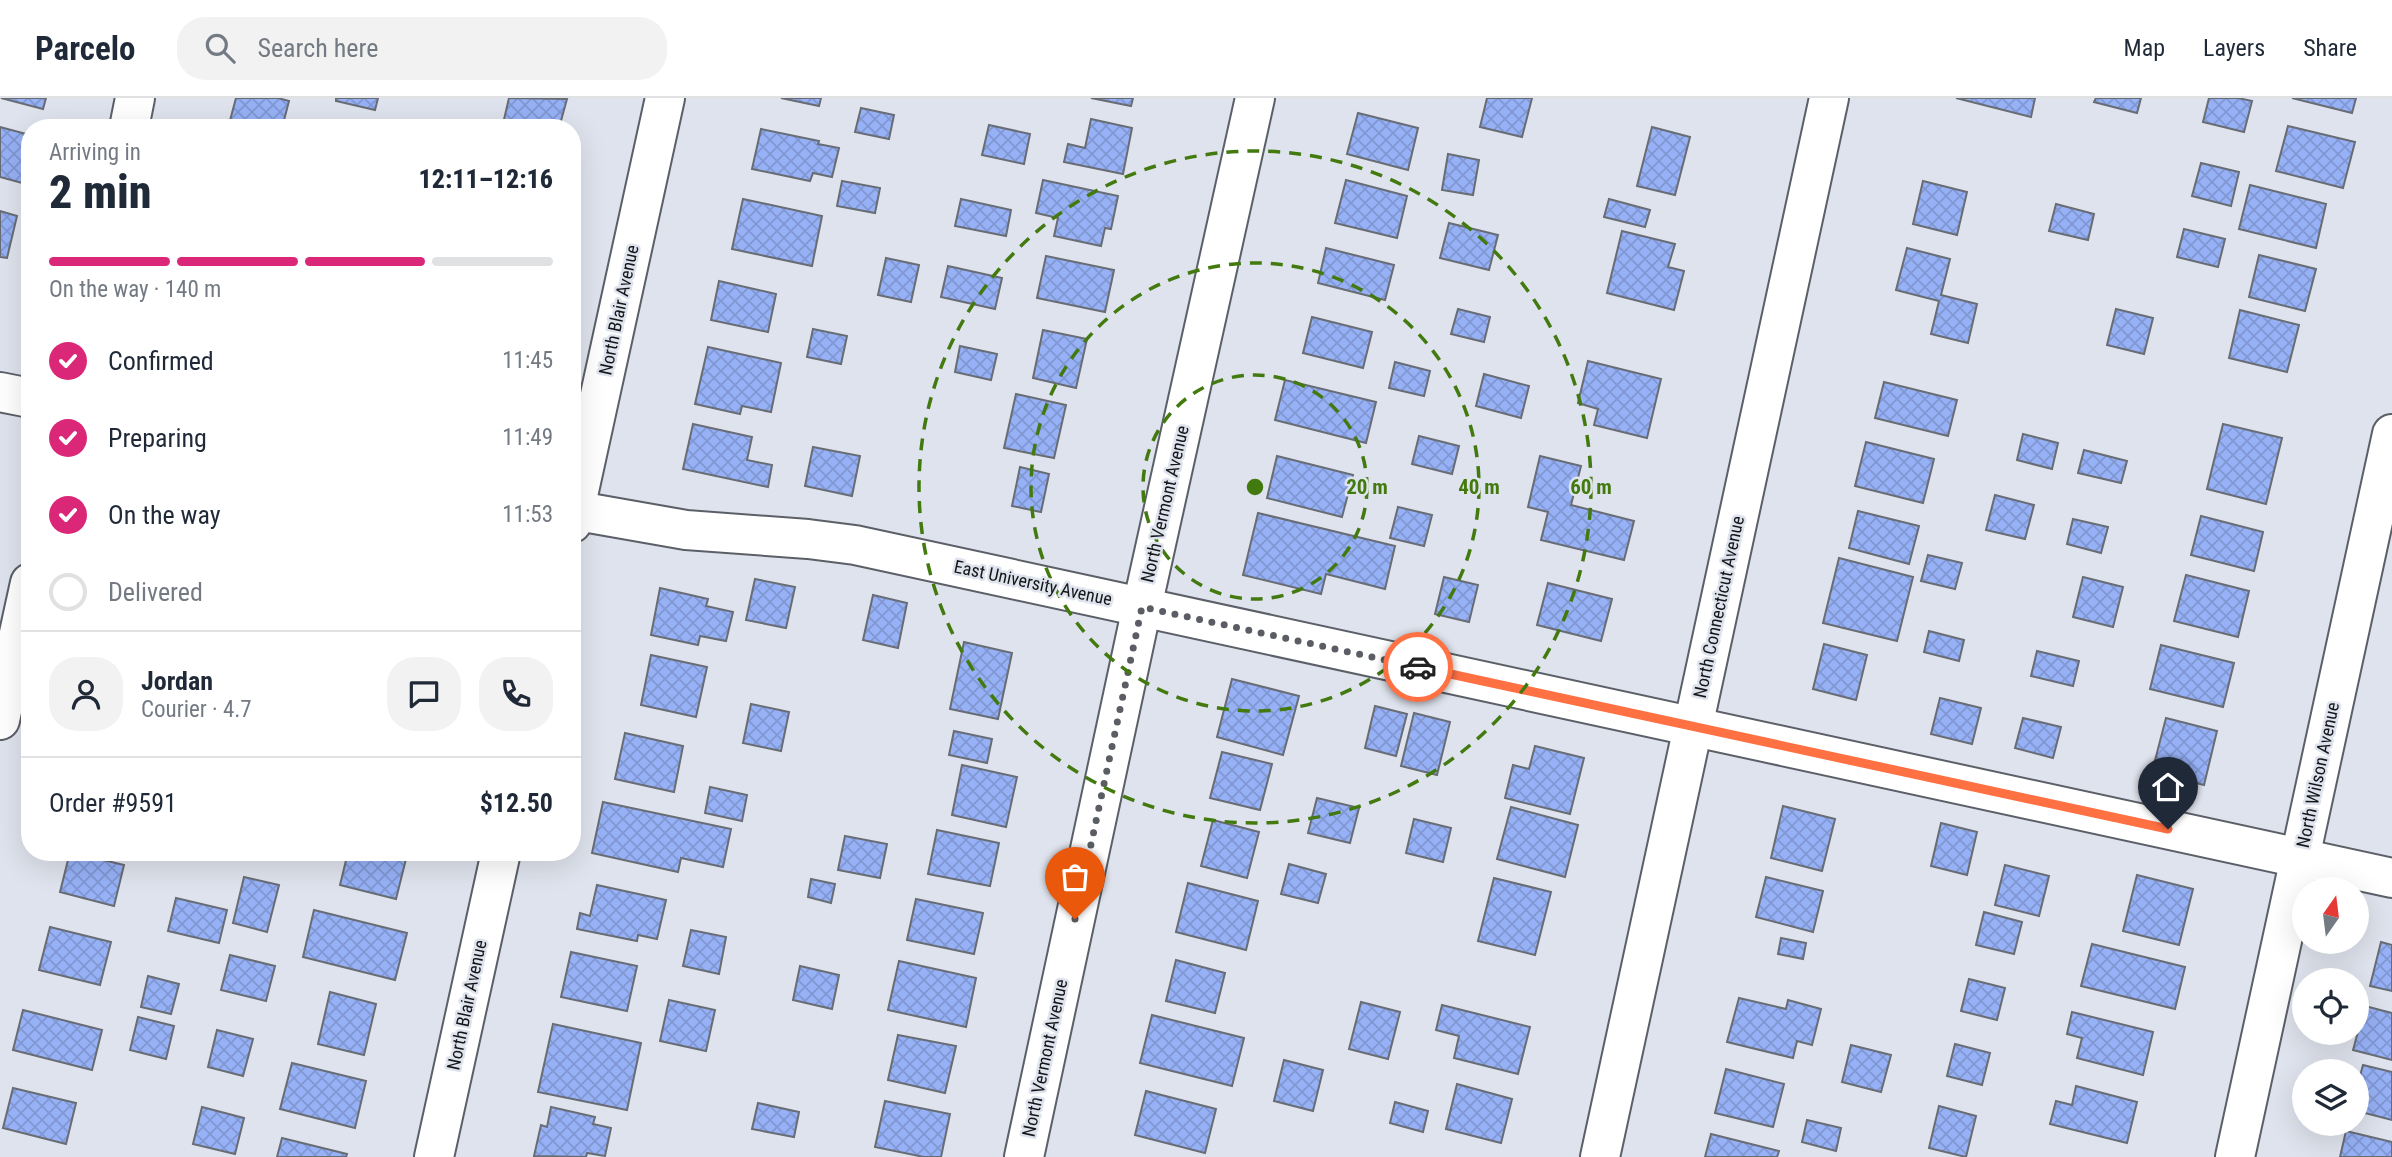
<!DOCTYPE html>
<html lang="en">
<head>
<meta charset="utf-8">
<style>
  :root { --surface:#fff; --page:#f2f2f3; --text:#1f2937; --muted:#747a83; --line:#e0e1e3; --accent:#db2777 }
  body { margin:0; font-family:"Roboto Condensed",sans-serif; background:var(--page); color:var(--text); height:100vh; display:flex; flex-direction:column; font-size:26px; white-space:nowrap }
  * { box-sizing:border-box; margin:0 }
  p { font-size:23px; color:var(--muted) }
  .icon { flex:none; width:38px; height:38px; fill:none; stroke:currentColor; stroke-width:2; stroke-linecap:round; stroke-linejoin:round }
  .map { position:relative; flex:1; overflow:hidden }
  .details { position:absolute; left:21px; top:21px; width:560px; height:742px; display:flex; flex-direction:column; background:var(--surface); border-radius:28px; box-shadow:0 7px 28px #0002 }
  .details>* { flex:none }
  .needle { width:46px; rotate:14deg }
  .fabs { position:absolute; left:2292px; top:779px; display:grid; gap:14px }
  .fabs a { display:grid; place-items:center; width:77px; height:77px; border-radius:50%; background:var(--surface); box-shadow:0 7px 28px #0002; font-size:35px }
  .pin { position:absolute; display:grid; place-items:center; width:60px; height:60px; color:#fff; margin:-72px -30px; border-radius:50% 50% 50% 0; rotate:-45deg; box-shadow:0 0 7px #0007 }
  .pin .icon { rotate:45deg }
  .courier { position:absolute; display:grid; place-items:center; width:70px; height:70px; margin:-35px; border:5px solid #ff7043; border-radius:50%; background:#fff; color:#222; box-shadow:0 2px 9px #0007 }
  .headline em { font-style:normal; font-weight:800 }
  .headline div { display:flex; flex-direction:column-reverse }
  .headline { display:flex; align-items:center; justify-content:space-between; height:119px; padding:0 28px }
  h1 { font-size:46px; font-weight:800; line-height:52px }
  .bar { display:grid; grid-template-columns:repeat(4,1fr); gap:10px 7px; align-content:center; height:84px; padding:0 28px }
  .bar i { height:9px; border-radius:5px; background:var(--line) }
  .bar .current { background:var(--accent) }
  .bar p { grid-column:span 4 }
  .line { display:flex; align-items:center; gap:18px; padding:0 28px; border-top:2px solid var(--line) }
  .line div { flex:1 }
  .round { display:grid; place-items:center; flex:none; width:74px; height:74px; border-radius:28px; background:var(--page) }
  ol { padding:0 28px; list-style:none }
  li { display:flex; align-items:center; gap:21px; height:77px }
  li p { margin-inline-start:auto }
  li .icon { padding:7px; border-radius:50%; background:var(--accent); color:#fff; stroke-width:4 }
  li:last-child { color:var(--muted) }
  li i { width:38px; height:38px; border:4px solid var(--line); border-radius:50% }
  header { display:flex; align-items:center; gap:42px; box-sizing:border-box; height:98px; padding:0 35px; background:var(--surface); border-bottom:2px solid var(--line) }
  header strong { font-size:33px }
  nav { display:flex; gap:38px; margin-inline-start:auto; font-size:24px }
  .search { width:490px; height:63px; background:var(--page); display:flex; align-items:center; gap:18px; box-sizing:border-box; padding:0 24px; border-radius:28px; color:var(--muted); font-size:26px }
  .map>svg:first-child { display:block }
  .building { fill:url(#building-cross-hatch); stroke:#686c74; stroke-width:2 }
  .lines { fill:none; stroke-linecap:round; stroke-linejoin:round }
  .minor-casing { stroke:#5b5f67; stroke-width:42 }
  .minor { stroke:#fff; stroke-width:38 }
  .done { stroke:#5a5d63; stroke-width:7; stroke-dasharray:0 12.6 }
  .route { stroke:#ff7043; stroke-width:9 }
  .ring { fill:none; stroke:#437a0f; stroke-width:3.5; stroke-dasharray:12 9 }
  .labels { text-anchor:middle; stroke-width:5; stroke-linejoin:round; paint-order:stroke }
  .street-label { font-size:18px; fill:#131518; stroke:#dfe3ed }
  .centre { fill:#437a0f; stroke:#dfe3ed; stroke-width:3.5 }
  .ring-label { font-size:21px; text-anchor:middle; font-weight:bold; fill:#437a0f; stroke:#dfe3ed; stroke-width:5; stroke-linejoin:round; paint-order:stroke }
</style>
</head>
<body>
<header>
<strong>Parcelo</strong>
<div class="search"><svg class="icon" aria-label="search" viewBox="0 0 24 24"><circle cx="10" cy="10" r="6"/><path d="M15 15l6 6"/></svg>Search here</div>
<nav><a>Map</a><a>Layers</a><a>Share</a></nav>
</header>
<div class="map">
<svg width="2392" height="1059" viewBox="0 0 2392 1059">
  <defs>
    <pattern id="building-cross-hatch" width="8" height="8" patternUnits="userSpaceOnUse" patternTransform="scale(1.75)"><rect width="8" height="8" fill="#96b1f6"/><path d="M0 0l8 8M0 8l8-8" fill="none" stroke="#8097d2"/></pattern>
  </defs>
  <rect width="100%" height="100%" fill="#dfe3ed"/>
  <g class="building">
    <polygon points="1,0 46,0 43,11"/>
    <polygon points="236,0 278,0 289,3 282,30 228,30"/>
    <polygon points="336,0 378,0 375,12 336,3"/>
    <polygon points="509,0 567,1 559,30 502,30"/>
    <polygon points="781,0 821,0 819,8"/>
    <polygon points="1091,0 1133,0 1131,8"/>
    <polygon points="1487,0 1532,0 1522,39 1480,29"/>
    <polygon points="1956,0 2035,0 2031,19"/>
    <polygon points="2096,0 2141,0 2137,15 2094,4"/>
    <polygon points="2209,0 2238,0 2252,3 2244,34 2203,24"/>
    <polygon points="2292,0 2356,0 2352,15"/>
    <polygon points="861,10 894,17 889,41 855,34"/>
    <polygon points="1358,15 1418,30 1408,72 1347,56"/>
    <polygon points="1091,21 1132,30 1123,76 1064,64 1068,46 1085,50"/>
    <polygon points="402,24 425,30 401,30"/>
    <polygon points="989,27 1030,36 1024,66 982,57"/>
    <polygon points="2288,28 2355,44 2343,90 2276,73"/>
    <polygon points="0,29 30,37 30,72 26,86 0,79"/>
    <polygon points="1652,29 1690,39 1675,97 1637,88"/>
    <polygon points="761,31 819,43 818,46 839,50 832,79 813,75 810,83 752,71"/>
    <polygon points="1448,56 1479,62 1473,97 1442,92"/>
    <polygon points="2201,65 2239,74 2231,108 2192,98"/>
    <polygon points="1043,82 1118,98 1111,131 1105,130 1101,148 1054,138 1058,120 1036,115"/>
    <polygon points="1346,82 1407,98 1397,140 1335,125"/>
    <polygon points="842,83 880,90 875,115 837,108"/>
    <polygon points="1923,83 1967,94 1957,137 1913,126"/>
    <polygon points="2250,87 2326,106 2316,150 2239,131"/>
    <polygon points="743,101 822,118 812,168 732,151"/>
    <polygon points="961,101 1011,112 1006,138 955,128"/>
    <polygon points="1609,101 1650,112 1645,129 1604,119"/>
    <polygon points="2056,106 2094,116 2088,142 2049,133"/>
    <polygon points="0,113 17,118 7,160 0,159"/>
    <polygon points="1449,125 1498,137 1489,172 1440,160"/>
    <polygon points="2184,131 2225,141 2218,169 2177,159"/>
    <polygon points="1622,133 1675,146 1668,169 1684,173 1674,212 1607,195"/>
    <polygon points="1326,150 1394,167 1385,202 1318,185"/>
    <polygon points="1907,150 1950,161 1941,197 1977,206 1968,245 1931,236 1939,203 1896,192"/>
    <polygon points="2259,157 2316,171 2305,213 2249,199"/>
    <polygon points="1046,158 1114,172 1105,214 1037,200"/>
    <polygon points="886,160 919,167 911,204 878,197"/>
    <polygon points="948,168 1002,180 995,211 941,199"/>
    <polygon points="719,183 776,196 768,234 711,222"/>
    <polygon points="1458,211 1490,219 1484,244 1451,236"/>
    <polygon points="2116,211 2153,220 2144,256 2107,247"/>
    <polygon points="2240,212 2299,227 2287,274 2229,260"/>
    <polygon points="1312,219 1372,234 1363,270 1303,255"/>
    <polygon points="813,231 847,238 841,266 807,259"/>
    <polygon points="1043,232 1087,241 1076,290 1033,280"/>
    <polygon points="960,248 997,256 991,282 955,274"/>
    <polygon points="708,249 781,265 771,314 742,308 740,316 695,306"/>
    <polygon points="1588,263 1661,281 1647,340 1594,327 1598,311 1578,305"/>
    <polygon points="1395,264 1430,273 1424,298 1389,290"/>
    <polygon points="1484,276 1529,288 1521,320 1476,308"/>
    <polygon points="1285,282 1376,304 1366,345 1275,322"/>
    <polygon points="1884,284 1957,302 1948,338 1875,320"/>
    <polygon points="1016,296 1066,307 1054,360 1004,350"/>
    <polygon points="693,326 752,339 747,362 772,367 768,389 683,371"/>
    <polygon points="2223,326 2282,340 2266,406 2207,391"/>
    <polygon points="2023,336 2058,345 2052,371 2017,362"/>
    <polygon points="1419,338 1459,348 1452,376 1412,366"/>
    <polygon points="1866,344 1934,361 1923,405 1855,388"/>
    <polygon points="813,349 860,358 852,398 805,388"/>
    <polygon points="2084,352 2127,363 2121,385 2078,375"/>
    <polygon points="1277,358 1353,377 1342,419 1267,400"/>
    <polygon points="1540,358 1581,368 1571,407 1634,423 1624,462 1541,442 1548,414 1528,409"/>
    <polygon points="1020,369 1049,376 1041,414 1012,408"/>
    <polygon points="1995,397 2034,407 2025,441 1986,432"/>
    <polygon points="1398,409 1432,417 1424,448 1390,440"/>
    <polygon points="1858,413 1919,428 1909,466 1849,450"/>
    <polygon points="1258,415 1395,448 1385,491 1326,476 1321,496 1243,477"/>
    <polygon points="2201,418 2263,434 2254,473 2191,457"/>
    <polygon points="2073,421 2108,429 2101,455 2067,446"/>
    <polygon points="1928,457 1962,465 1955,491 1921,483"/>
    <polygon points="1839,460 1913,479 1897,543 1823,525"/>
    <polygon points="2186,477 2249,493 2238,539 2174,523"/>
    <polygon points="1444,479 1478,487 1469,524 1435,516"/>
    <polygon points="2083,479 2123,489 2113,529 2073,519"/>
    <polygon points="755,481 795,489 786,530 746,522"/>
    <polygon points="1548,485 1612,501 1601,543 1537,527"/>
    <polygon points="660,490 708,501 706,508 733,514 726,543 700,538 698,547 651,537"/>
    <polygon points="873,497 907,505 898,550 863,542"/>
    <polygon points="1929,533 1964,542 1959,563 1924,554"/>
    <polygon points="964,544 1012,555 998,621 950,611"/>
    <polygon points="1824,546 1867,557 1856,602 1813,591"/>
    <polygon points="2161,547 2234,565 2223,609 2150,591"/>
    <polygon points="2037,553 2079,563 2073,588 2031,578"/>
    <polygon points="651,557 707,569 696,619 641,607"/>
    <polygon points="1232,581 1299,598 1283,657 1217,639"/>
    <polygon points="1940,600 1981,610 1972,646 1931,636"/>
    <polygon points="751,606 789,614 781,653 743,645"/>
    <polygon points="1375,608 1407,616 1396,658 1365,650"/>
    <polygon points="1414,615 1450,624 1437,677 1401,668"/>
    <polygon points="2023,620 2061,629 2053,660 2015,650"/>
    <polygon points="2166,620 2217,633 2204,687 2152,674"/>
    <polygon points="954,633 992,641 987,665 949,657"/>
    <polygon points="625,635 683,648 674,694 615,681"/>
    <polygon points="1535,648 1584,660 1570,716 1505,700 1513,667 1529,671"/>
    <polygon points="1222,654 1272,666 1260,712 1210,700"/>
    <polygon points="962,667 1017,679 1006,729 952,717"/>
    <polygon points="710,689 747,697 742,723 705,715"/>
    <polygon points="1317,700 1359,710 1350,745 1308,735"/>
    <polygon points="603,704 731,731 723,769 681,760 678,774 592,755"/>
    <polygon points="1783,708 1835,721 1822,773 1771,760"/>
    <polygon points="1511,709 1578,727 1565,779 1497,761"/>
    <polygon points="1414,721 1451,730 1443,764 1406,755"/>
    <polygon points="1213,722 1259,734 1247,780 1201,768"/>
    <polygon points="1941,725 1977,734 1967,777 1931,768"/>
    <polygon points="937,732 999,745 990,788 928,776"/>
    <polygon points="845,738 887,746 880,780 838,772"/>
    <polygon points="70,754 124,767 114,808 60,794"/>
    <polygon points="348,754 398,754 407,757 396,801 340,787"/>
    <polygon points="1289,766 1326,776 1318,805 1281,796"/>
    <polygon points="2005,767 2049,778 2039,818 1995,807"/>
    <polygon points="2137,777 2193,791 2179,847 2123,833"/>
    <polygon points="244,779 279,787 267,834 233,825"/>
    <polygon points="1766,779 1823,793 1813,834 1756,819"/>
    <polygon points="1494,780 1551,794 1535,857 1478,843"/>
    <polygon points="811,781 835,786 831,805 808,799"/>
    <polygon points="1188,785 1258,803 1246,852 1176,834"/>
    <polygon points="597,787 666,802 657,841 638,837 637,843 577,831 580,815 590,818"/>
    <polygon points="176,800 227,812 219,845 168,833"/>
    <polygon points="916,801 983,815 974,856 907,842"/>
    <polygon points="314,812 407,835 395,882 303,859"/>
    <polygon points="1984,814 2022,824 2014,856 1976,847"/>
    <polygon points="50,829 111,844 100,887 39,872"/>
    <polygon points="691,832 726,839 719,876 683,868"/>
    <polygon points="1781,840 1806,845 1803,861 1778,856"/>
    <polygon points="2381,844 2392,847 2392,893 2370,888"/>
    <polygon points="2092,846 2185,869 2175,911 2081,888"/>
    <polygon points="571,854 637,868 627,913 561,899"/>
    <polygon points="230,857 275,868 266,903 221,892"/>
    <polygon points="1176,862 1225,875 1215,915 1166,903"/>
    <polygon points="899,863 976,880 966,929 888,912"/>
    <polygon points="800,868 839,877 832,911 793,902"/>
    <polygon points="148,878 179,886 171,916 141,909"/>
    <polygon points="1969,881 2005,890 1997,922 1961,913"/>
    <polygon points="330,894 376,906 364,957 318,946"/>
    <polygon points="1739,900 1786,911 1788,902 1821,911 1812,947 1797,943 1793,960 1727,944"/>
    <polygon points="669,902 715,912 706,953 660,943"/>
    <polygon points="1361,904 1400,914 1388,961 1349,951"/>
    <polygon points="1442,907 1530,929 1518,976 1454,960 1459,938 1436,932"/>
    <polygon points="2365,908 2392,915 2392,962 2353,952"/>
    <polygon points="23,912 102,932 92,972 13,952"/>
    <polygon points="2072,914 2153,934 2143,977 2077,960 2082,940 2067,936"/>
    <polygon points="1152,917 1244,940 1232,988 1140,965"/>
    <polygon points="138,919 174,928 166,961 130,952"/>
    <polygon points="553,926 641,945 627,1012 538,994"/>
    <polygon points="217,932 253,941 243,978 208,969"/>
    <polygon points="898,937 956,948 945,995 888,982"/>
    <polygon points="1955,946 1990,955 1982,987 1947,978"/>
    <polygon points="1851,947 1891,957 1881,994 1842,984"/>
    <polygon points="1284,962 1323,972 1313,1013 1274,1003"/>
    <polygon points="292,965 366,983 355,1030 280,1011"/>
    <polygon points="2363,967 2392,974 2392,1022 2357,1013 2357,989"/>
    <polygon points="1726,971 1784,986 1773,1029 1715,1015"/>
    <polygon points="1457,986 1512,1001 1501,1045 1446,1031"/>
    <polygon points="2076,988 2137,1004 2127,1045 2050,1026 2056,1003 2072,1007"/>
    <polygon points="13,990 76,1005 66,1046 3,1030"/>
    <polygon points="1146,993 1216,1011 1205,1055 1135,1037"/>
    <polygon points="885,1003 950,1016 941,1059 924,1059 875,1049"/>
    <polygon points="1395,1004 1428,1013 1423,1034 1390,1025"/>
    <polygon points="758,1005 799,1014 794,1039 752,1031"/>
    <polygon points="1939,1008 1976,1018 1966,1059 1929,1050"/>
    <polygon points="202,1009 244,1020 235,1056 193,1046"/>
    <polygon points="551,1009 595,1019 593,1026 611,1030 605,1058 587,1055 586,1059 534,1058 541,1027 547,1029"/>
    <polygon points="1807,1022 1841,1030 1836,1053 1802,1044"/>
    <polygon points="2346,1033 2392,1044 2392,1059 2340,1059"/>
    <polygon points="1711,1036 1779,1053 1777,1059 1705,1059"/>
    <polygon points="282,1040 347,1056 346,1059 277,1059"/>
  </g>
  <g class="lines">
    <g class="minor-casing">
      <g id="minor">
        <polyline points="129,30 135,0"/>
        <polyline points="0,294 30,300"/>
        <polyline points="572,412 686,432 808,441 855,447 2392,780"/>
        <polyline points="572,425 665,0"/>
        <polyline points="0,622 30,485"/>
        <polyline points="434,1059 501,754"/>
        <polyline points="1024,1059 1142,509 1255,0"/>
        <polyline points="1600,1059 1829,0"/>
        <polyline points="2235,1059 2392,336"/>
      </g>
    </g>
    <use href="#minor" class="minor"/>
  </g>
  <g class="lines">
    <polyline class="done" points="1075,821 1142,509 1418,569"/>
    <polyline class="route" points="1418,569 2168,731"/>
  </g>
  <g class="ring">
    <circle cx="1255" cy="389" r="112"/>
    <circle cx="1255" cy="389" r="224"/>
    <circle cx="1255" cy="389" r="336"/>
  </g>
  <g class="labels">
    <g class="street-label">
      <text transform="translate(619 212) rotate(-78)" y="6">North Blair Avenue</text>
      <text transform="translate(1165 406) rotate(-77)" y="6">North Vermont Avenue</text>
      <text transform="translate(1033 485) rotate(12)" y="6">East University Avenue</text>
      <text transform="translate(1719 509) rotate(-78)" y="6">North Connecticut Avenue</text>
      <text transform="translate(2318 677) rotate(-78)" y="6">North Wilson Avenue</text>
      <text transform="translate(467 907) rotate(-78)" y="6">North Blair Avenue</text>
      <text transform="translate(1045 960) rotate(-78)" y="6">North Vermont Avenue</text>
    </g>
  </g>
  <circle cx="1255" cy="389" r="10" class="centre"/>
  <g class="ring-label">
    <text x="1367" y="396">20 m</text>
    <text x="1479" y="396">40 m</text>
    <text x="1591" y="396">60 m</text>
  </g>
</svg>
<div class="fabs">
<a><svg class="needle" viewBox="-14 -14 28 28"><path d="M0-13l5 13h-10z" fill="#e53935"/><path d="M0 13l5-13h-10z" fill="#747a83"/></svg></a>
<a><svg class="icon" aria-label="locate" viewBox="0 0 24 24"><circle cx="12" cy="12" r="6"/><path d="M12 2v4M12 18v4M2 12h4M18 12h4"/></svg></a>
<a><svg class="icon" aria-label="layers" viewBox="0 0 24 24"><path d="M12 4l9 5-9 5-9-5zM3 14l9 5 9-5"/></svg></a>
</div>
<div class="pin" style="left:1075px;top:821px;background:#ea580c"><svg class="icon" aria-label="bag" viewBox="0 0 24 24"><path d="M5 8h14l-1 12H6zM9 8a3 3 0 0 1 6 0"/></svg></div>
<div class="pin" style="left:2168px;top:731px;background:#1f2937"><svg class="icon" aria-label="home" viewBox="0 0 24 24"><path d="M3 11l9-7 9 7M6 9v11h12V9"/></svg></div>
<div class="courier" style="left:1418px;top:569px"><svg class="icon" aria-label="car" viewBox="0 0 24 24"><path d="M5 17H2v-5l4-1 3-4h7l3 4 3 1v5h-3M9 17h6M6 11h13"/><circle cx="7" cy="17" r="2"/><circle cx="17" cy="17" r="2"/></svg></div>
<section class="details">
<div class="headline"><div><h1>2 min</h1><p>Arriving in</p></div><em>12:11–12:16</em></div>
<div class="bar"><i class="current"></i><i class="current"></i><i class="current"></i><i></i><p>On the way · 140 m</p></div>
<ol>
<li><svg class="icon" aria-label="check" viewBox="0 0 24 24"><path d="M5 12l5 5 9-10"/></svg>Confirmed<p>11:45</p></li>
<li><svg class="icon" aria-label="check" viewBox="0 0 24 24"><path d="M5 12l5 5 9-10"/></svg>Preparing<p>11:49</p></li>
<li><svg class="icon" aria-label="check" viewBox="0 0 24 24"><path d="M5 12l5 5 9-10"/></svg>On the way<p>11:53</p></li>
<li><i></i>Delivered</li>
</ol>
<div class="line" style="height:126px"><a class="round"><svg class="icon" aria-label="person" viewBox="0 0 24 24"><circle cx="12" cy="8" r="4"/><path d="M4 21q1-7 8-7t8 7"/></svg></a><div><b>Jordan</b><p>Courier · 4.7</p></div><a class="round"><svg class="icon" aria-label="chat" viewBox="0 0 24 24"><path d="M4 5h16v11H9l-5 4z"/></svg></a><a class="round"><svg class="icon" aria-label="phone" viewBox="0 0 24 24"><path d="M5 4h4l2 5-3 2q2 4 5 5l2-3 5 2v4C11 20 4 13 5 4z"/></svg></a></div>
<div class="line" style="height:91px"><div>Order #9591</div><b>$12.50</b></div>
</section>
</div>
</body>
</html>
